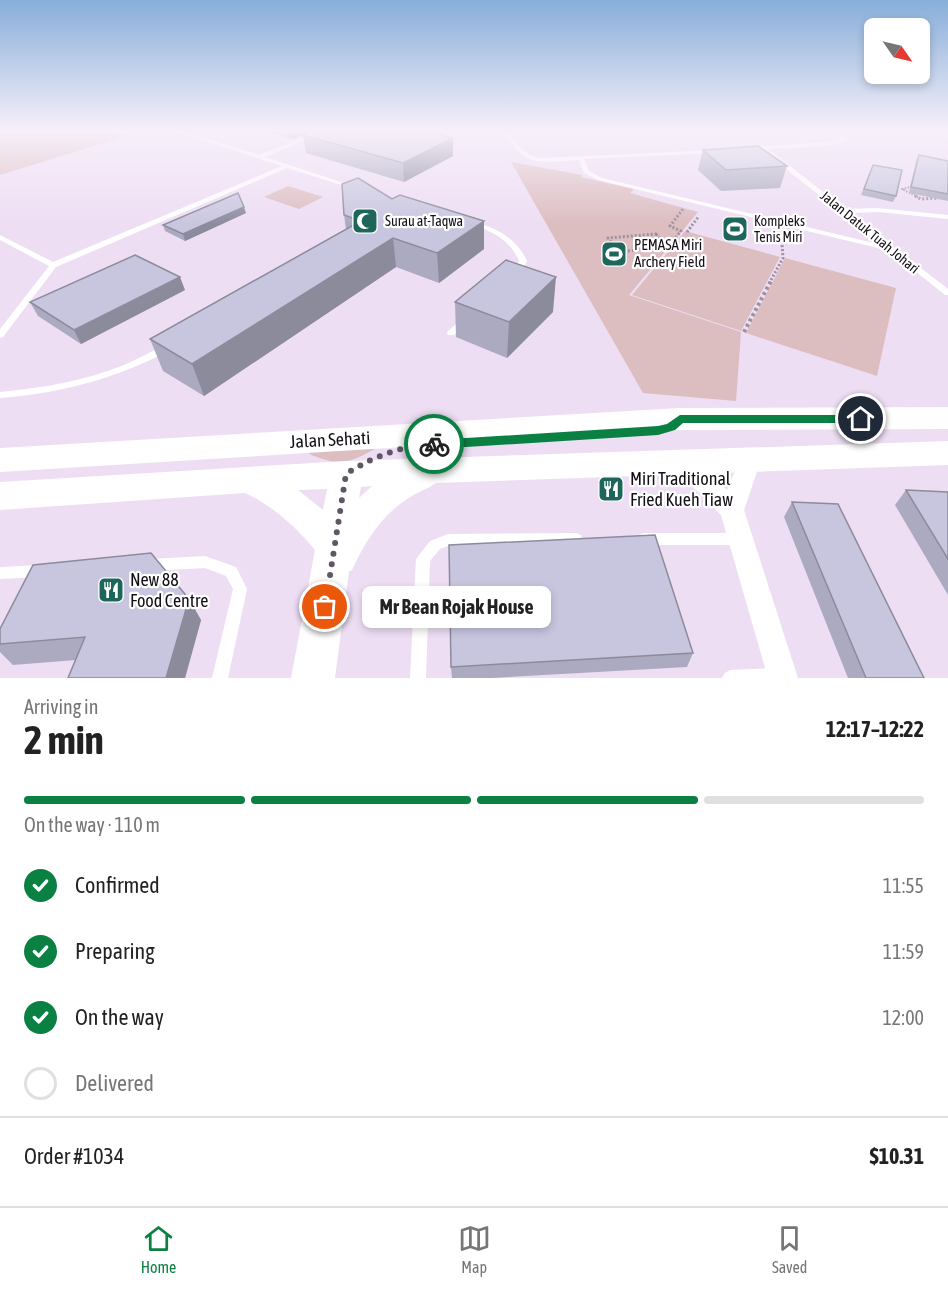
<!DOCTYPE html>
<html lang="en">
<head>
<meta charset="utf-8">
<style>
  :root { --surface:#fff; --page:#f6f6f6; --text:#222; --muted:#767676; --line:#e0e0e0; --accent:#0b8043 }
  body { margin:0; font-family:"Asap Condensed",sans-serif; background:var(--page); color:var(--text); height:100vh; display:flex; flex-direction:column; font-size:22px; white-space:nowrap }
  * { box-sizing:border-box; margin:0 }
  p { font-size:20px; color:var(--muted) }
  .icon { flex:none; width:33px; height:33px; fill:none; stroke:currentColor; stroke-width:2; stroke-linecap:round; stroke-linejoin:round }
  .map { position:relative; height:678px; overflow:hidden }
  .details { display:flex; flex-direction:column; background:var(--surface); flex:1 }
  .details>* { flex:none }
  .needle { width:39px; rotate:124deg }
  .tools { position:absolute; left:864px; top:18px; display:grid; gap:12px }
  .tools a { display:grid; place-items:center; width:66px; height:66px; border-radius:9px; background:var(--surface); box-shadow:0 3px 9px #0003; font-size:30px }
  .pin { position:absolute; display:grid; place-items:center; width:51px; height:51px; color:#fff; margin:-26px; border:3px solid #fff; border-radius:50%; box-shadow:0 2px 6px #0007 }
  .courier { position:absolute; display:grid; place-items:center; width:60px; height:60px; margin:-30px; border:4px solid #0b8043; border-radius:50%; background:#fff; color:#222; box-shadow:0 2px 8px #0007 }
  .bubble { position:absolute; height:42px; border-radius:9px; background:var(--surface); box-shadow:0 3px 9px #0003; font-size:20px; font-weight:700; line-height:42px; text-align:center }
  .summary em { font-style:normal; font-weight:700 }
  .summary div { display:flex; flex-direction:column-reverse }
  .summary { display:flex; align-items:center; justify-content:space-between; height:102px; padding:0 24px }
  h1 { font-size:39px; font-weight:700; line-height:45px }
  .bar { display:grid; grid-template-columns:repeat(4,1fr); gap:9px 6px; align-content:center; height:72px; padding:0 24px }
  .bar i { height:8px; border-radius:4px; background:var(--line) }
  .bar .on { background:var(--accent) }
  .bar p { grid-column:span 4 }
  .line { display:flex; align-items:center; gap:15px; padding:0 24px; border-top:2px solid var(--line) }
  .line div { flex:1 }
  ol { padding:0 24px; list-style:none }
  li { display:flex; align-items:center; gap:18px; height:66px }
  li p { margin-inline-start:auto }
  li .icon { padding:6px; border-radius:50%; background:var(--accent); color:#fff; stroke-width:4 }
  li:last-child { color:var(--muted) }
  li i { width:33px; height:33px; border:3px solid var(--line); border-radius:50% }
  .dock { display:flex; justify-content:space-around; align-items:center; height:84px; border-top:2px solid var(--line); background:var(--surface); font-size:16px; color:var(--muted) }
  .dock a { display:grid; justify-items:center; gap:3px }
  .dock .on { color:var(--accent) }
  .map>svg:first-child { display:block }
  .green { fill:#dcbdc0 }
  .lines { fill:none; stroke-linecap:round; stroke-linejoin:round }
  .path-far2 { stroke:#9d91a1; stroke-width:2; stroke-dasharray:1.5 1.5; stroke-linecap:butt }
  .path-far1 { stroke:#9d91a1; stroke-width:3; stroke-dasharray:2 2; stroke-linecap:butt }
  .path { stroke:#9d91a1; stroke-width:4; stroke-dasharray:3 3; stroke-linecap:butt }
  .lane { fill:#fff; fill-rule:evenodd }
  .street { fill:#fff; fill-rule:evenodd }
  .secondary { fill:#fff; fill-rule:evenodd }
  .wall { fill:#acaac0 }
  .shaded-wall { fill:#8c8b9c }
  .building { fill:#c8c6df; stroke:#8c8b9c; stroke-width:1.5 }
  .route { fill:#0b8043 }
  .done { stroke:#605764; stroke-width:6; stroke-dasharray:0 10.8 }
  .labels { text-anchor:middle; stroke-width:4.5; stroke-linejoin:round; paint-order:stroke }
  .far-poi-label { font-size:14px; fill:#140f16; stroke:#fff; text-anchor:start }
  .far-street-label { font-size:14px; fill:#140f16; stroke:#fff }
  .poi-label { font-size:15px; fill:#140f16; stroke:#fff; text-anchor:start }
  .near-street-label { font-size:18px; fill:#140f16; stroke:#fff }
  .near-poi-label { font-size:18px; fill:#140f16; stroke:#fff; text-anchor:start }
</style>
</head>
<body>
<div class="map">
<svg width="948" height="678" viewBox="0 0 948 678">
  <rect width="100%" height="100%" fill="#eedef4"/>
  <g class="green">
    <polygon points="0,130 109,130 126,136 0,175"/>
    <polygon points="511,162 582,175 581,177 634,189 630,193 698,212 629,295 741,332 736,401 643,393"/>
    <polygon points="288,186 323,197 299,209 264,197"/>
    <polygon points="685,231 780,257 741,331 632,295"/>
    <polygon points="785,258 896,288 877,376 746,333"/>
    <path d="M 372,444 L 375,449 C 356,459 344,466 323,459 C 316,457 310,455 305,450 Z"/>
  </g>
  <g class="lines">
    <polyline class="path-far2" points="915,186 902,189 918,197"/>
    <g class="path-far1">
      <polyline points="915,196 921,199 939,198"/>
      <polyline points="687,232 699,216"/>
      <polygon points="656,234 668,247 618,252 608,238"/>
      <polyline points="668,247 681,231 670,226 683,209"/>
      <polyline points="771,280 783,258 782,244 786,234"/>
    </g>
    <polyline class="path" points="744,332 772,279"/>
    <g class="lane">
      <polygon points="171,130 179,130 259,155 322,130 329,130 265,157 356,187 351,188 287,168 56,267 3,337 0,338 0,329 49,266 0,240 0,235 53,262 282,166"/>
      <path d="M 504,130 L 509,130 C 517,145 524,156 542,158 L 715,150 L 716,151 L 713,153 L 584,159 L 589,171 L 602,178 L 882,245 L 762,150 L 750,151 L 747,149 L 750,147 L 829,142 L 840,140 L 841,138 L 832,130 L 837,130 L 847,138 L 844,142 L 829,146 L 768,149 L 845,209 L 878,208 L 948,215 L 948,219 L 878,212 L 850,213 L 948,289 L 948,295 L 945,295 L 890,251 L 598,180 L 584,173 L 579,160 C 541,162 523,169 504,130 Z"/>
      <path d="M 472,221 C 496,228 516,237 527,261 L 519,277 L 513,277 L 512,275 L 519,261 C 510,239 491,231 470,224 L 470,222 Z"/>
      <polygon points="464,319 468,322 467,324 454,335 448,335 447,333 448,331 461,320"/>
      <path d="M 167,345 L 172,348 L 170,350 C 116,379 61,393 0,398 L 0,392 C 43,388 84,381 124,365 C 139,359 152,350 167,345 Z"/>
      <polygon points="576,533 581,535 582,539 581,543 576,545 448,546 440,549 430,561 426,678 410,678 416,559 430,541 448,534"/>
      <polygon points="644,533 738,533 743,535 744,539 743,543 738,545 644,545 639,543 638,539 639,535"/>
      <polygon points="205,556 236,567 247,589 228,678 212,678 233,589 226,576 205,568 149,571 144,569 142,565 144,561 149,559"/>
      <polygon points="40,565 45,567 47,571 45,575 40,577 0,579 0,567"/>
      <polygon points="777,668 782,671 785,676 784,678 722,678 725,673 730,670"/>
    </g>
    <path class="street" d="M 751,448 L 759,451 L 762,457 L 744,510 L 798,678 L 768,678 L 721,515 L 686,480 L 666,467 L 663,461 L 666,455 C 688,448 712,477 727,490 L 743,451 Z"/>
    <g class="secondary">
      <polygon points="948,407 948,429 680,430 0,472 0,448 680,408"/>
      <path d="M 948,441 L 948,465 L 436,483 C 427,489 416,493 407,499 C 381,516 365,542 352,570 L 349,571 L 335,678 L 291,678 L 315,550 C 296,527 273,506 245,493 L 0,510 L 0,482 L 346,461 ZM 373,486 L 371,487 L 359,498 L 361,487 ZM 327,489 L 323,510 L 298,490 Z"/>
    </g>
  </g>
  <g class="wall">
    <polygon points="271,130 442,130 435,134 453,138 453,156 404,182 306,153 303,135 293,139 271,133"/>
    <polygon points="703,150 787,166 780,188 721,191 698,170"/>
    <polygon points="919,155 948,161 948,201 909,193 916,161"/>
    <polygon points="873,165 896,196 893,202 861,195"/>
    <polygon points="392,199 484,249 439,283 396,267 204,396 163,371 150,339 346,229 344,215"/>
    <polygon points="246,213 185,241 165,231 163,225"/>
    <polygon points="185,290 81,344 38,316 30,302"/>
    <polygon points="455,302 553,312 507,358 456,337"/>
    <polygon points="906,490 948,492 948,595 895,505"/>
    <polygon points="792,502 924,678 848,678 784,517"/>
    <polygon points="189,599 201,620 185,678 68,678 76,660 13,665 0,652 0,629"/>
    <polygon points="693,653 687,667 492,678 452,678 451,667"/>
  </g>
  <g class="shaded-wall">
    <polygon points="291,130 302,130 303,135 293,139"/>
    <polygon points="410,130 442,130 411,145"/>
    <polygon points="453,138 453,156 404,182 403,163"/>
    <polygon points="244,207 246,213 185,241 183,234"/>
    <polygon points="484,221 484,249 439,283 437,253"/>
    <polygon points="393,238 396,267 204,396 192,364"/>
    <polygon points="180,277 185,290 81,344 74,330"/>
    <polygon points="556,277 553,312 507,358 509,322"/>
    <polygon points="189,599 201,620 185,678 166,678"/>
  </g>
  <g class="building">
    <polygon points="316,130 420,130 453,138 403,163 303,135"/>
    <polygon points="758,146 787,166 726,170 703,150"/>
    <polygon points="919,155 948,161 948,194 911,187"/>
    <polygon points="873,165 902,170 896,196 864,189"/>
    <polygon points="358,178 392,199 400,195 484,221 437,253 393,238 192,364 150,339 361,221 344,215 342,184"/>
    <polygon points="238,193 244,207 183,234 163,225"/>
    <polygon points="135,255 180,277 74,330 30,302"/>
    <polygon points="506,260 556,277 509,322 455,302"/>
    <polygon points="906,490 948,492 948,559"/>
    <polygon points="792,502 838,504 924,678 866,678"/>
    <polygon points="655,535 693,653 451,667 449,545"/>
    <polygon points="151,553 189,599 166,678 68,678 85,637 0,644 0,629 33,565"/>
  </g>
  <linearGradient id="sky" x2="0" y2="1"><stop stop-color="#87aed9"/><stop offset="0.58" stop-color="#f7f0fa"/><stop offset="1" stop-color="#f7f0fa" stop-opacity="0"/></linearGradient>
  <rect width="948" height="225" fill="url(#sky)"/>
  <polygon class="route" points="680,415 861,415 866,419 861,423 683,423 675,430 658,435 434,449 428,444 434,440 658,426 667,424"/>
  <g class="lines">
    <path class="done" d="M 325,607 L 346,474 C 374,456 401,446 434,444"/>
  </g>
  <defs>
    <g id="mosque-square" transform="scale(1.35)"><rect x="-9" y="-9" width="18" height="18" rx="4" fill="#1e665b" stroke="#fff"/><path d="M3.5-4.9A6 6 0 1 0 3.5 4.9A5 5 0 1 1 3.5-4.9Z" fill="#fff"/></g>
    <g id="stadium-square" transform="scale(1.35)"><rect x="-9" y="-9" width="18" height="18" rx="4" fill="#1e665b" stroke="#fff"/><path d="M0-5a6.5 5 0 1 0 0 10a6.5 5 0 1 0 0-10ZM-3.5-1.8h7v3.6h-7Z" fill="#fff"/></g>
    <g id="restaurant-square" transform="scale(1.35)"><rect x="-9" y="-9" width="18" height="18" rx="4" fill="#1e665b" stroke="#fff"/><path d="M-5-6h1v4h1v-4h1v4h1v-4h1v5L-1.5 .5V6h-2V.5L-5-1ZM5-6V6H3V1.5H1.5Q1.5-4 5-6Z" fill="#fff"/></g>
  </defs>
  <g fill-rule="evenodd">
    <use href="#mosque-square" x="365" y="221"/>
    <use href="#stadium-square" x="735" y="229"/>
    <use href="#stadium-square" x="614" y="254"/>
    <use href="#restaurant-square" x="611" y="489"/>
    <use href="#restaurant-square" x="111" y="590"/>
  </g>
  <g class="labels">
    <g class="far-poi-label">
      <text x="385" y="226">Surau at-Taqwa</text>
      <text x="754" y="226">Kompleks<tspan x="754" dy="16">Tenis Miri</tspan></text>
    </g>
    <g class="far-street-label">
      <text transform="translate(870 232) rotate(39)" y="5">Jalan Datuk Tuah Johari</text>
    </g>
    <g class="poi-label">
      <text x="634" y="250">PEMASA Miri<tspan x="634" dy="17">Archery Field</tspan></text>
    </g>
    <g class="near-street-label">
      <text transform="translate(330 440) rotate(-3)" y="6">Jalan Sehati</text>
    </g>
    <g class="near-poi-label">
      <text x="630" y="485">Miri Traditional<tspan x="630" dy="21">Fried Kueh Tiaw</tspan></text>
      <text x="130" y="586">New 88<tspan x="130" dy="21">Food Centre</tspan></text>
    </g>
  </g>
</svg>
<div class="tools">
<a><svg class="needle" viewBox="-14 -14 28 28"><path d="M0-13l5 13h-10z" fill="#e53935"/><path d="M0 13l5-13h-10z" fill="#767676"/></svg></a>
</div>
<div class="pin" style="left:325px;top:607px;background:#ea580c"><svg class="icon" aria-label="bag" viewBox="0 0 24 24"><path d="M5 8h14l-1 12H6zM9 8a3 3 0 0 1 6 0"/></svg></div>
<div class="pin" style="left:861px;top:419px;background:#1f2937"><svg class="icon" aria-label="home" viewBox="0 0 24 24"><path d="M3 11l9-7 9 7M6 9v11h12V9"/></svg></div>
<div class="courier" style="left:434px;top:444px"><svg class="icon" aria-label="bike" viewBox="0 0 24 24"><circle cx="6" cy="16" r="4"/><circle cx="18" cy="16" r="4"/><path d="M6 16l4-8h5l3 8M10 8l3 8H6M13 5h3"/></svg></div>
<div class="bubble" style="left:362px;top:586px;width:189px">Mr Bean Rojak House</div>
</div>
<section class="details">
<div class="summary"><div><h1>2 min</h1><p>Arriving in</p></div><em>12:17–12:22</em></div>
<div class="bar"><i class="on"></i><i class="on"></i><i class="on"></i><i></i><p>On the way · 110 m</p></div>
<ol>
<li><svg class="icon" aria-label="check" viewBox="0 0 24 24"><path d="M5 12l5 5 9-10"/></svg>Confirmed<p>11:55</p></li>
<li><svg class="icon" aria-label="check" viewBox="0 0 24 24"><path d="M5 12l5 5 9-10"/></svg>Preparing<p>11:59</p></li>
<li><svg class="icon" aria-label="check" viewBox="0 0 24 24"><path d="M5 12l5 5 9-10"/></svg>On the way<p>12:00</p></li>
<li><i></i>Delivered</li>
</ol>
<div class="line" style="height:78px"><div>Order #1034</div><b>$10.31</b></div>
</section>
<nav class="dock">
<a class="on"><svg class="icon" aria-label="home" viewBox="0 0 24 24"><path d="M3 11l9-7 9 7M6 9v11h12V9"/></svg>Home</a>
<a><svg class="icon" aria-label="map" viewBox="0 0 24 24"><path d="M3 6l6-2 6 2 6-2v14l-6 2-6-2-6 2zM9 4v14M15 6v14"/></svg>Map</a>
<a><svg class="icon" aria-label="saved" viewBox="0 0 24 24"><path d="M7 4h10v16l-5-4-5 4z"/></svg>Saved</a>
</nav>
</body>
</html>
